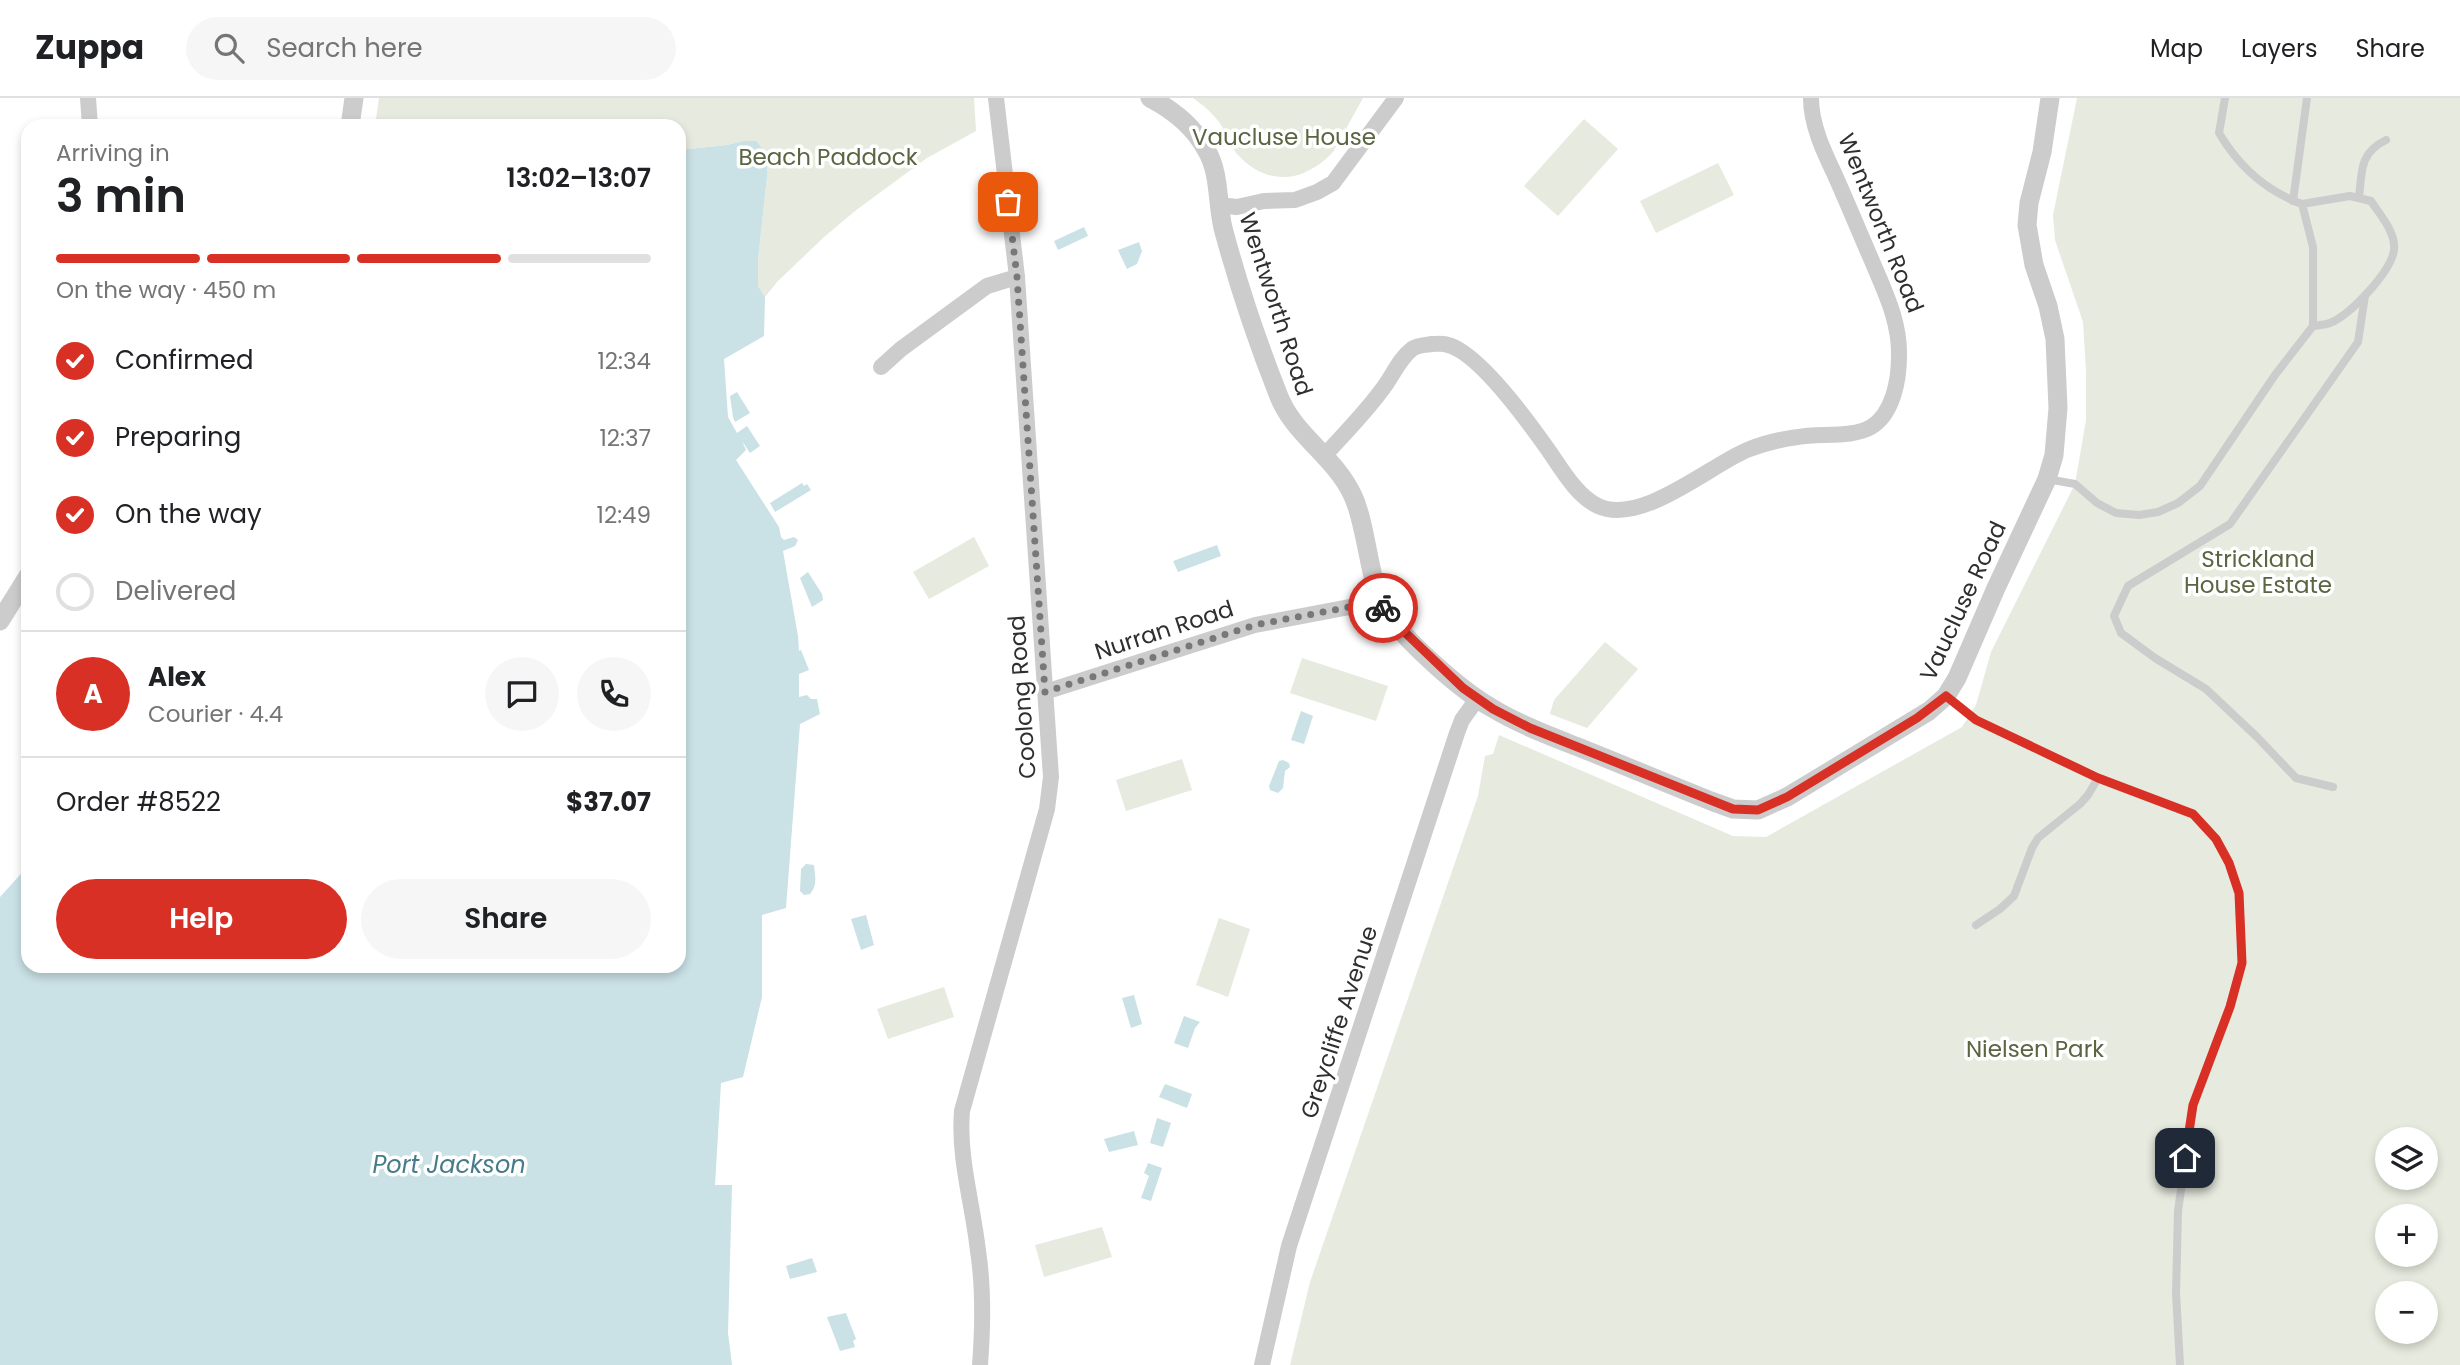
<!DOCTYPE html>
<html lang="en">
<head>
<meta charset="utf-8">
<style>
  :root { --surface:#fff; --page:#f6f6f6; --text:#202124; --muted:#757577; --line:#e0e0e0; --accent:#d93025 }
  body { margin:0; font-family:Poppins,sans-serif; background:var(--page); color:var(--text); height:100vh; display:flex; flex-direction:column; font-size:26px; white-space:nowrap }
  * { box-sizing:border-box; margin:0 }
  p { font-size:23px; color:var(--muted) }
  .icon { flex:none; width:38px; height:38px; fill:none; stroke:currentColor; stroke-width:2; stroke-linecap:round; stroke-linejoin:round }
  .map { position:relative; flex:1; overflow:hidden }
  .panel { position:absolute; left:21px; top:21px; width:665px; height:854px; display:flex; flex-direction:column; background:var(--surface); border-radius:21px; box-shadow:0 4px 10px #0003 }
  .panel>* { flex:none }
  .fabs { position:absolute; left:2375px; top:1029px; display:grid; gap:14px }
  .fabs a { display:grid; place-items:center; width:63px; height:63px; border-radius:50%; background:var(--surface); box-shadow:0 4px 10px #0003; font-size:35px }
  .pin { position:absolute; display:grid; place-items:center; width:60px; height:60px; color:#fff; margin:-30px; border-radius:14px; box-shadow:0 4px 10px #0006 }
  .courier { position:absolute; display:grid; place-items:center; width:70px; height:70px; margin:-35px; border:5px solid #d93025; border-radius:50%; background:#fff; color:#222; box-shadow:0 2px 9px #0007 }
  .overview em { font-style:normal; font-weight:600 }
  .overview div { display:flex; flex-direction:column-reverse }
  .overview { display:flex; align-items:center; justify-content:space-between; height:119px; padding:0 35px }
  h1 { font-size:46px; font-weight:600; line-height:52px }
  .bar { display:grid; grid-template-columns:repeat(4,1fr); gap:10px 7px; align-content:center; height:84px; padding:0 35px }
  .bar i { height:9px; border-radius:5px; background:var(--line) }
  .bar .selected { background:var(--accent) }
  .bar p { grid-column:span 4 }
  .line { display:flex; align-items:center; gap:18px; padding:0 35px; border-top:2px solid var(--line) }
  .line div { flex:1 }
  .round { display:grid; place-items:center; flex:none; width:74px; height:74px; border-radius:37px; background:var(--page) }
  ol { padding:0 35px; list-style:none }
  li { display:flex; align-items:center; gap:21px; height:77px }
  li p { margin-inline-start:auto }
  li .icon { padding:7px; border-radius:50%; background:var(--accent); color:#fff; stroke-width:4 }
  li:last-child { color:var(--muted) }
  li i { width:38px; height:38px; border:4px solid var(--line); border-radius:50% }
  .cta { display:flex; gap:14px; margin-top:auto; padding:14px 35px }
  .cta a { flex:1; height:80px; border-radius:42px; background:var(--accent); color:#fff; font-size:28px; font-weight:600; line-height:80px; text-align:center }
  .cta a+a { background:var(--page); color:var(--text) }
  header { display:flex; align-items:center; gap:42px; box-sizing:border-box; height:98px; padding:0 35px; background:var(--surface); border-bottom:2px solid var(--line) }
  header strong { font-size:33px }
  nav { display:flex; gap:38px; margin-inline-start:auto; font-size:24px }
  .search { width:490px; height:63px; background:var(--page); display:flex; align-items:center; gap:18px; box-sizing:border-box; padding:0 24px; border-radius:38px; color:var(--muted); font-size:26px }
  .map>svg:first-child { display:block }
  .green { fill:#e7eade; fill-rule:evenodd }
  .water { fill:#cae1e6 }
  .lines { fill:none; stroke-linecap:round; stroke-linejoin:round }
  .service { stroke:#ccc; stroke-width:8 }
  .minor { stroke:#ccc; stroke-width:16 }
  .tertiary { stroke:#ccc; stroke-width:19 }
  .done { stroke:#787878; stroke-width:7; stroke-dasharray:0 12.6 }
  .route { stroke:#d93025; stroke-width:9 }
  .labels { text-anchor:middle; stroke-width:7; stroke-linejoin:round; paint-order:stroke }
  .park-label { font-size:23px; fill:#5a6641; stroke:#fff }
  .street-label { font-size:23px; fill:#2f2f2f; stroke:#fff }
  .water-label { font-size:24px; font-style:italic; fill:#467c88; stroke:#fff }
</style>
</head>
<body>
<header>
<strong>Zuppa</strong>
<div class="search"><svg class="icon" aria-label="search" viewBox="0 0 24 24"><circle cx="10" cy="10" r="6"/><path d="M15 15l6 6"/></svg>Search here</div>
<nav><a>Map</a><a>Layers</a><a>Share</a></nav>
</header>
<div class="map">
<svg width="2460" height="1267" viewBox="0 0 2460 1267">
  <rect width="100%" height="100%" fill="#fff"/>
  <g class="green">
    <polygon points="379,0 974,0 976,33 927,60 855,113 823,140 777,184 765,199 758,188 758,162 767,79 767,56 743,43 727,47 679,52 679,28 375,28"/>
    <path d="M 1193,0 L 1363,0 L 1333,54 C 1304,85 1267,89 1237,56 C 1230,47 1227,36 1221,27 C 1214,16 1203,7 1193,0 Z"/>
    <path d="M 2077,0 L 2460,0 L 2460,1267 L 1290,1267 L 1310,1184 L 1478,698 L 1485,658 L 1493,656 L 1499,637 L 1733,738 L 1766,739 L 1962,629 L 1976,607 L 1991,554 L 2075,386 L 2086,322 L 2086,272 L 2083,224 L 2055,142 L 2053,117 ZM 2387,1041 L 2426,1041 L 2426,1080 L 2387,1080 ZM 2387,1118 L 2426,1118 L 2426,1157 L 2387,1157 ZM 2387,1195 L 2426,1195 L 2426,1234 L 2387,1234 Z"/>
    <polygon points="1584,21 1618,51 1558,118 1524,88"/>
    <polygon points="1718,65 1734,97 1656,135 1640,103"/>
    <polygon points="974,439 989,468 929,501 913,474"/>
    <polygon points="1605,544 1638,571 1587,630 1550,616 1554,602"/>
    <polygon points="1302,560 1388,588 1376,623 1290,595"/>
    <polygon points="1182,661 1192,692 1126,713 1116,682"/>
    <polygon points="1219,820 1250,831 1228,899 1196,887"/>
    <polygon points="944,889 954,919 888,941 877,911"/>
    <polygon points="1102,1129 1112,1159 1044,1179 1035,1147"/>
  </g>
  <g class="water">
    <polygon points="743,43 756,43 767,56 767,79 758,162 758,188 765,199 764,238 724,261 728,319 737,335 747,328 760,348 750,355 742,343 746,352 736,362 779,429 781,439 784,442 794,439 798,442 795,448 783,453 798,538 799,553 801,552 809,572 799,576 799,599 807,597 811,601 817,601 820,616 800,626 786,810 762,817 762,899 743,979 721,985 715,1087 732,1087 728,1235 732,1267 0,1267 0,799 28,768 28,868 679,868 679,52 727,47"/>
    <polygon points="1084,129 1088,138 1058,152 1054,143"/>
    <polygon points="1139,144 1142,153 1137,166 1127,171 1118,152"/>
    <polygon points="737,294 750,315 735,324 733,319 730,298"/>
    <polygon points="802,385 804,388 807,386 811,392 775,414 770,405"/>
    <polygon points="1217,447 1221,458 1178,474 1173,463"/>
    <polygon points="808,474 822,496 823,502 812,509 800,480"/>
    <polygon points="1301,613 1313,618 1304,646 1291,642"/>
    <polygon points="1283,662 1289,665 1290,669 1285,673 1283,690 1278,695 1270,692 1269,688 1279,663"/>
    <path d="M 806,766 L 814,767 C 815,778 818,787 810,796 L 804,797 L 800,793 L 801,771 Z"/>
    <polygon points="866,817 874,847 861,852 851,821"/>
    <polygon points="1134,897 1142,926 1131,930 1122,900"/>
    <polygon points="1184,918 1200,924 1195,930 1188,950 1174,945"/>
    <polygon points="1165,986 1192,996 1187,1010 1159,999"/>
    <polygon points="1157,1020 1171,1025 1163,1049 1150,1045"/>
    <polygon points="1134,1033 1138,1047 1109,1054 1104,1041"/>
    <polygon points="1148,1065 1162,1070 1151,1103 1141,1100 1149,1078 1144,1075"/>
    <polygon points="812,1160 817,1174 790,1181 786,1168"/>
    <polygon points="846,1215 856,1241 853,1243 855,1249 840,1253 827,1219"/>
  </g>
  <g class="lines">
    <g class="service">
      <path d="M 2225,0 L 2219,35 C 2238,67 2266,93 2302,106"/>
      <path d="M 2359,100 C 2362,74 2359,55 2386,42"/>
      <polyline points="2293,103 2307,0"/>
      <path d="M 2047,381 L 2075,386 L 2097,405 L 2116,415 L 2139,417 L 2158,414 L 2178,405 L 2200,388 L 2275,277 L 2313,228 L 2313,149 L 2302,106 L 2350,98 L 2371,103 C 2380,117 2396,134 2394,152 C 2391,174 2350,217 2330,225 C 2325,227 2319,227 2313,228"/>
      <polyline points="1946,598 1976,622 2098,680 2193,716 2216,741 2229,765 2239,795 2242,865 2229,910 2193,1007 2178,1113 2176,1195 2180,1267"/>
      <polyline points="2333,689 2296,680 2257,639 2206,591 2155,560 2121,535 2114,518 2128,488 2230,426 2358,244 2365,198"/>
      <polyline points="1976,827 2000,811 2014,798 2032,750 2038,740 2080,706 2088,697 2098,680"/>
    </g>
    <g class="minor">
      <polyline points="88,0 90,28"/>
      <polyline points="1218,107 1237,109 1264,103 1295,102 1317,94 1333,85 1396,0"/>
      <polyline points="881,269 901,251 987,188 1017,179"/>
      <path d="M 1325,357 C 1344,336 1364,316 1381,293 C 1392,280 1398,262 1412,251 C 1417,247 1426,247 1432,246 C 1437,246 1444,245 1448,247 C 1479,255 1530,326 1549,353 C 1562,372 1577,398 1598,408 C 1641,428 1709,368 1747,352 C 1762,346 1782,341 1798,339 C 1819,335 1853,340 1871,329 C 1893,316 1899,282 1899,258 C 1900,224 1885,194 1872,163 C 1859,133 1847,104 1834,75 C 1823,52 1811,26 1811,0"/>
      <polyline points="1045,594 1255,527 1381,503"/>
      <path d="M 980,1267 C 983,1228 984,1192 978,1153 C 973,1107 958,1059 962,1013 L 1047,711 L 1051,679 L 1017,179 L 996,0"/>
      <polyline points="1262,1267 1289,1148 1457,635 1462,622 1477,601"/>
    </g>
    <g class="tertiary">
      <path d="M 1150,0 C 1173,12 1195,30 1207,53 C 1220,76 1217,105 1223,130 C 1238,186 1257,243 1278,296 C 1293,337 1335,358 1353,398 C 1368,430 1369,493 1389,519 C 1412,548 1460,592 1492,610 C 1520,627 1553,639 1583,651 C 1626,668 1668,686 1711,703 L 1733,711 L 1758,712 L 1787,699 L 1929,613 L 1946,598 L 1957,580 L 1996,490 L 2047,381 L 2054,357 L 2058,310 L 2055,241 L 2048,208 L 2034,167 L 2027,127 L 2029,105 L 2042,54 L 2050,0"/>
      <polyline points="350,28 354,0"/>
      <polyline points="0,523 28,478"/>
    </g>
  </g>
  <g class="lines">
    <polyline class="done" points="1008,104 1017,179 1045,594 1255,527 1381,503 1383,510"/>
    <polyline class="route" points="1383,510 1388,518 1463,590 1493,611 1530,630 1733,711 1758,712 1787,699 1917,620 1946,598 1976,622 2098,680 2193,716 2216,741 2229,765 2239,795 2242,865 2230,909 2193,1007 2185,1060"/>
  </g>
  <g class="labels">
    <g class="park-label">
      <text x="1284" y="47">Vaucluse House</text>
      <text x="828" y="67">Beach Paddock</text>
      <text x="2258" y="469">Strickland<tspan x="2258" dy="26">House Estate</tspan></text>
      <text x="2035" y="959">Nielsen Park</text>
    </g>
    <g class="street-label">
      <text transform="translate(1881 125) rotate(68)" y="8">Wentworth Road</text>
      <text transform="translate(1276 206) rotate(72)" y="8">Wentworth Road</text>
      <text transform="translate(1963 503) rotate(-65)" y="8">Vaucluse Road</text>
      <text transform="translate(1164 532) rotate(-18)" y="8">Nurran Road</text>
      <text transform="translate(1022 599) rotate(-94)" y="8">Coolong Road</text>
      <text transform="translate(1339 924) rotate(-72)" y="8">Greycliffe Avenue</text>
    </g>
    <g class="water-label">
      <text x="449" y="1075">Port Jackson</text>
    </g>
  </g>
</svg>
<div class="fabs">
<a><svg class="icon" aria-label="layers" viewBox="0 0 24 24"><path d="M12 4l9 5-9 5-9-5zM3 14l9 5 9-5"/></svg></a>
<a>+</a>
<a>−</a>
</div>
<div class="pin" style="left:1008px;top:104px;background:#ea580c"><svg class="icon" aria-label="bag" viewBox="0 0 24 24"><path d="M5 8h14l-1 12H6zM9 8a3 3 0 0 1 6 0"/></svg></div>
<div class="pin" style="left:2185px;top:1060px;background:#1f2937"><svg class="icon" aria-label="home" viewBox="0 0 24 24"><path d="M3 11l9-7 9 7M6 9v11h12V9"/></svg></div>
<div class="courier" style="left:1383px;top:510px"><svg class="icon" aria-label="bike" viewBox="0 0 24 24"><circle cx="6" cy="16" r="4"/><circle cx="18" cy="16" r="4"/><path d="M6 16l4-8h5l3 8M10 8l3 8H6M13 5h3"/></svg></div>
<section class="panel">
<div class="overview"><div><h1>3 min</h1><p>Arriving in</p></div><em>13:02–13:07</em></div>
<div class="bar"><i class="selected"></i><i class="selected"></i><i class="selected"></i><i></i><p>On the way · 450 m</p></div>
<ol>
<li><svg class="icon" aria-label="check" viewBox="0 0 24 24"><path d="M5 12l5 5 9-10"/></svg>Confirmed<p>12:34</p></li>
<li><svg class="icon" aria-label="check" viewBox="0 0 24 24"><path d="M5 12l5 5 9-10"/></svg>Preparing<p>12:37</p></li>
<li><svg class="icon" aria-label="check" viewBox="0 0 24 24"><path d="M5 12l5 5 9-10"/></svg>On the way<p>12:49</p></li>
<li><i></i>Delivered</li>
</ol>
<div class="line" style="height:126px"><b class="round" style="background:var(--accent);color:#fff">A</b><div><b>Alex</b><p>Courier · 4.4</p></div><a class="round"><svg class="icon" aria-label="chat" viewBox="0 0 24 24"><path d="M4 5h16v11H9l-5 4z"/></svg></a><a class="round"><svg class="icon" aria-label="phone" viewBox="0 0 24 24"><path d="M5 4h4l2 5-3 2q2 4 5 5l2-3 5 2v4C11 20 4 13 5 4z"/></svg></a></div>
<div class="line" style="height:91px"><div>Order #8522</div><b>$37.07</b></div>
<div class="cta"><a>Help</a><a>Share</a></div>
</section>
</div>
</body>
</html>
